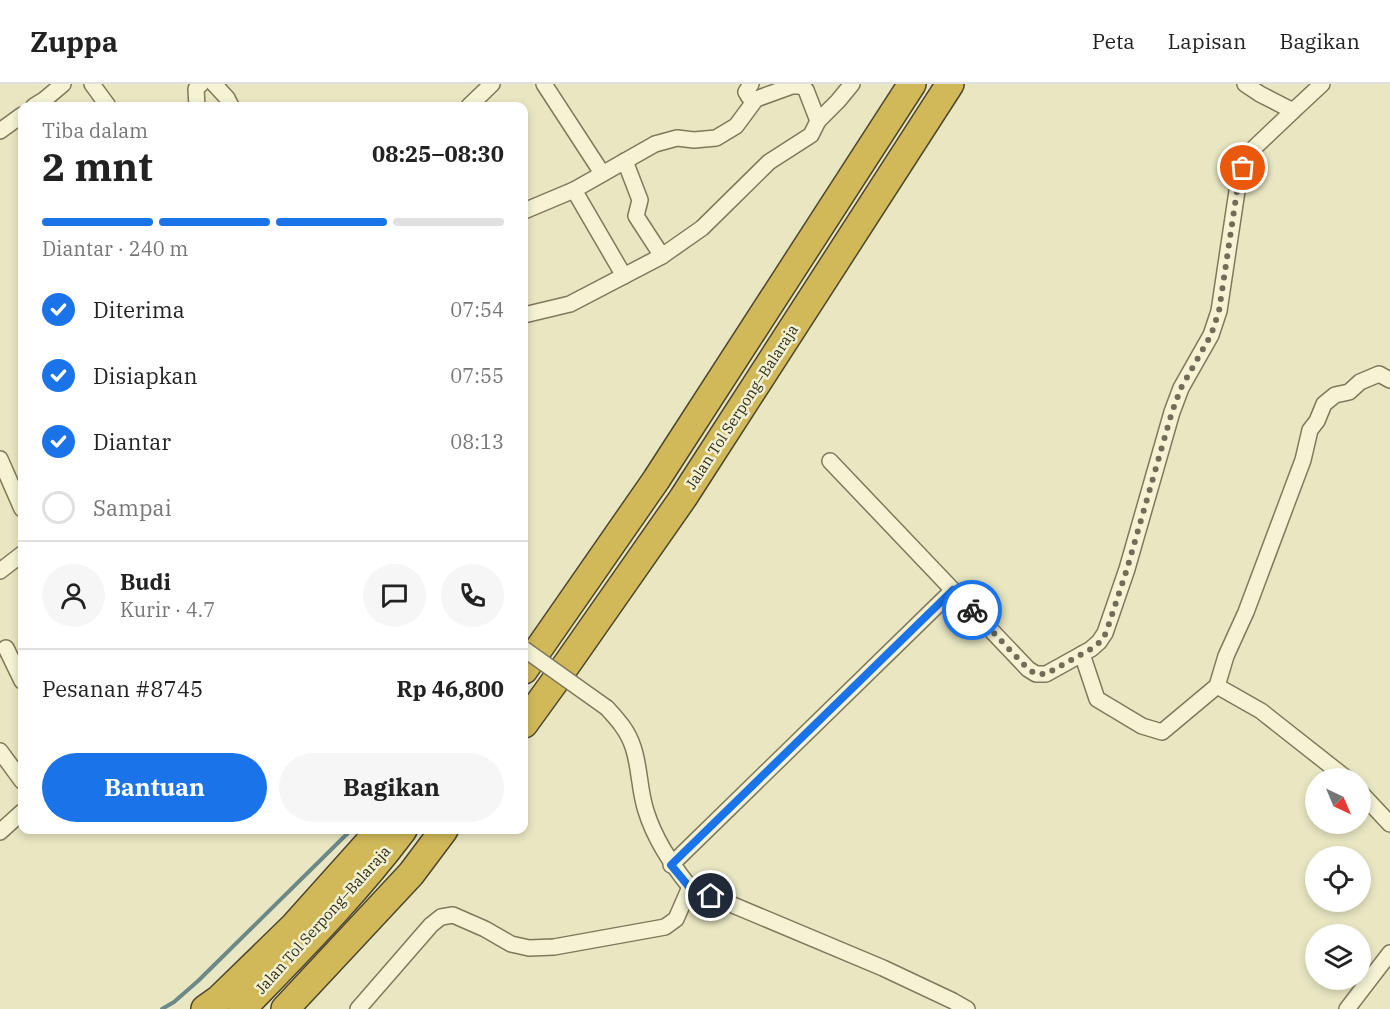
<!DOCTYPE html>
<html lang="id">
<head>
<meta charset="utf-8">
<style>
  :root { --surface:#fff; --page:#f6f6f6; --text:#222; --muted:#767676; --line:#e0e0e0; --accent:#1a73e8 }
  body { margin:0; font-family:"IBM Plex Serif",serif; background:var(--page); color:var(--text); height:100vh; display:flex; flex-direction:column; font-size:22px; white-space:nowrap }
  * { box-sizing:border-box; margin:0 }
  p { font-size:20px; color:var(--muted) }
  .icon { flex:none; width:33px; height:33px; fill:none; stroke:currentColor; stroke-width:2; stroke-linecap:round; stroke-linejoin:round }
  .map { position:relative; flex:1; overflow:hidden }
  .drawer { position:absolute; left:18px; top:18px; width:510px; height:732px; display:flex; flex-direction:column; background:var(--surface); border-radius:12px; box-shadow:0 3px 9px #0003 }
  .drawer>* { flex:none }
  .needle { width:39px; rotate:136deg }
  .controls { position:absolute; left:1305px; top:684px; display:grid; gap:12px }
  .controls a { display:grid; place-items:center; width:66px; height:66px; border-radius:50%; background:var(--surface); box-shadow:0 3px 9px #0003; font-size:30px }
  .pin { position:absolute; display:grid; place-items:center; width:51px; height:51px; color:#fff; margin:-26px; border:3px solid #fff; border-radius:50%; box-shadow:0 2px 6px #0007 }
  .courier { position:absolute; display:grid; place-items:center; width:60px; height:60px; margin:-30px; border:4px solid #1a73e8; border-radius:50%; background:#fff; color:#222; box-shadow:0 2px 8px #0007 }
  .summary em { font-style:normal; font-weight:700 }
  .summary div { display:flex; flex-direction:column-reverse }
  .summary { display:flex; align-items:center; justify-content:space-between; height:102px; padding:0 24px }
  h1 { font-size:39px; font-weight:700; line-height:45px }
  .bar { display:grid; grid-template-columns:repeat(4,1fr); gap:9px 6px; align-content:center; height:72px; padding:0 24px }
  .bar i { height:8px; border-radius:4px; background:var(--line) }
  .bar .active { background:var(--accent) }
  .bar p { grid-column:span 4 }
  .line { display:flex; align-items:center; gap:15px; padding:0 24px; border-top:2px solid var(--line) }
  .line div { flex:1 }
  .round { display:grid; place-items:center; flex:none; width:63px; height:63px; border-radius:32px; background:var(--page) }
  ol { padding:0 24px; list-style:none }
  li { display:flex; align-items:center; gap:18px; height:66px }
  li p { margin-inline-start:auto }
  li .icon { padding:6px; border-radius:50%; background:var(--accent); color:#fff; stroke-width:4 }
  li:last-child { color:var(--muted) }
  li i { width:33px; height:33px; border:3px solid var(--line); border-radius:50% }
  .primary-button { display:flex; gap:12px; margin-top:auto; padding:12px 24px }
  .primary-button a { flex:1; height:69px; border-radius:36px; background:var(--accent); color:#fff; font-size:24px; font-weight:700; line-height:69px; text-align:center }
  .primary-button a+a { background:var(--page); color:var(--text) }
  header { display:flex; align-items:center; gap:36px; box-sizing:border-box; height:84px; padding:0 30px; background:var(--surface); border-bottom:2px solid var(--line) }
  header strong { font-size:28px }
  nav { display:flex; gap:33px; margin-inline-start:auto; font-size:21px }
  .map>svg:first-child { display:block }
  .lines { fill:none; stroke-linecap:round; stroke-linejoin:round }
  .stream { stroke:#6c8888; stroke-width:4 }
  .street-casing { stroke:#80785b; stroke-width:18 }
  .highway-casing { stroke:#4e452f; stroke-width:30 }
  .street { stroke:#f5f3d4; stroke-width:15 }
  .highway { stroke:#d1b95a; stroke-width:27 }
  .street-bridge-casing { stroke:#80785b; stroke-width:18; stroke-linecap:butt }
  .street-bridge { stroke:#f5f3d4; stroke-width:15 }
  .done { stroke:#726d57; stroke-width:6; stroke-dasharray:0 10.8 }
  .route { stroke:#1a73e8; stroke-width:8 }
  .labels { text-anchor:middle; stroke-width:5; stroke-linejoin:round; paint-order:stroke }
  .street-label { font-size:15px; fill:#322c1e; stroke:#f1f0d0 }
</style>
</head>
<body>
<header>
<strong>Zuppa</strong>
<nav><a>Peta</a><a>Lapisan</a><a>Bagikan</a></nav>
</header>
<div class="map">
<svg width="1390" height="925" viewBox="0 0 1390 925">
  <rect width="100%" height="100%" fill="#e9e7c2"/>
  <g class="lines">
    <polyline class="stream" points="162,925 174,918 198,897 351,746"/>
    <g class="street-casing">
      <g id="street">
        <polyline points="92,0 108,22"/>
        <polyline points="214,0 227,14 231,22"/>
        <polyline points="544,0 602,89"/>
        <polyline points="751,0 746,8 749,13 756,15"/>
        <polyline points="1245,0 1260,10 1293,27 1322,0"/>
        <polyline points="34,22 44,16 63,0"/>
        <polyline points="197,22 196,5 201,0"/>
        <polyline points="469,22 492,0"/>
        <polyline points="0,47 22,31"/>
        <polyline points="625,77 640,116 636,132 662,172"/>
        <polyline points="574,106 624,192"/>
        <polyline points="524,127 574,106 655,60 677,54 694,56 716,54 736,42 756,15 792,2 801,2 806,6 818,37"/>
        <polyline points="524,231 570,220 662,172 702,144 769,78 811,51 818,37 838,17 852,0"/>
        <polyline points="0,375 22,425"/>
        <polyline points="830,377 1028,585 1036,590 1046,590 1091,565 1099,558 1105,549 1127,485 1172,328 1181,304 1211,251 1219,227 1237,107 1243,84 1253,65 1293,27"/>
        <polyline points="0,487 22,470"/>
        <polyline points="6,564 22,597"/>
        <polyline points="1082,570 1097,615 1142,642 1162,648 1217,602 1226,572 1246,528 1303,376 1310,346 1317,337 1324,320 1335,311 1349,308 1360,298 1379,290 1390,296"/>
        <polyline points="1217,602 1261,627 1346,694"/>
        <path d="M 607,624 C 618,636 628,647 633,663 C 640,683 639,706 646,727 C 655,756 671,780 690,803 L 883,884 L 953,917 L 967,925"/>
        <polyline points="0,667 22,697"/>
        <polyline points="1360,708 1390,740"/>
        <polyline points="0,748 22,728"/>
        <polyline points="671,781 953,506"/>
        <polyline points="358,925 431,841 441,833 453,831 485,845 511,860 529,864 554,863 665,843 676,835 690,803"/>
        <polyline points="1347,925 1390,869"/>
      </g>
    </g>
    <g class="highway-casing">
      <g id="highway">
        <polyline points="524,586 656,396 912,0"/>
        <polyline points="524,640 553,600 683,414 950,0"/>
        <polyline points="205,925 219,915 293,843 380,746"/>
        <path d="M 242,925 C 298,867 355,810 403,746"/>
        <polyline points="285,925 411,790 444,746"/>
      </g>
    </g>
    <use href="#street" class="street"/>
    <use href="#highway" class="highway"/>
    <g class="street-bridge-casing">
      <polyline id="street-bridge" points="524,565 607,624"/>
    </g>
    <use href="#street-bridge" class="street-bridge"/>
  </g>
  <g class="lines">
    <polyline class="done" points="972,526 1028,585 1036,590 1046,590 1091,565 1100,558 1106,549 1127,485 1172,328 1181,304 1211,251 1219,227 1237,107 1243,84"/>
    <polyline class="route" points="711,812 690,804 671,781 953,506 972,526"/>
  </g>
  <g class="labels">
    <g class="street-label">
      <text transform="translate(742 323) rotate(-57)" y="5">Jalan Tol Serpong–Balaraja</text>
      <text transform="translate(323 836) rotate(-48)" y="5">Jalan Tol Serpong–Balaraja</text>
    </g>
  </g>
</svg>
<div class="controls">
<a><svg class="needle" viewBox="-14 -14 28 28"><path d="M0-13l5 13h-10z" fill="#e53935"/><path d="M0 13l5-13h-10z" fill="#767676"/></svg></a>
<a><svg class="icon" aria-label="locate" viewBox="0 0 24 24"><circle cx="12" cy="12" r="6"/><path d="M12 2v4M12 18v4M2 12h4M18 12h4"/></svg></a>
<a><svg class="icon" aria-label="layers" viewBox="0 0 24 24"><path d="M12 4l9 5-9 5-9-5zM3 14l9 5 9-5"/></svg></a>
</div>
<div class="pin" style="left:1243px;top:84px;background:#ea580c"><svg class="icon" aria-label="bag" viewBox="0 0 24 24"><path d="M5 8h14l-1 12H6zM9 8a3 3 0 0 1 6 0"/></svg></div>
<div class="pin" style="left:711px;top:812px;background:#1f2937"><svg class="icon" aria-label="home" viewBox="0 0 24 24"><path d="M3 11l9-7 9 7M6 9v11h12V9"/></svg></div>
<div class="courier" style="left:972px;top:526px"><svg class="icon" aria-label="bike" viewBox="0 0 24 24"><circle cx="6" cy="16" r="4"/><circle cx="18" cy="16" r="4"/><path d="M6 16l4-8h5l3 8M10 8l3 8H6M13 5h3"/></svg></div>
<section class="drawer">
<div class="summary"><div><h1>2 mnt</h1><p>Tiba dalam</p></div><em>08:25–08:30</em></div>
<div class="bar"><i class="active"></i><i class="active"></i><i class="active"></i><i></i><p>Diantar · 240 m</p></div>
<ol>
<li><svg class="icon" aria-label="check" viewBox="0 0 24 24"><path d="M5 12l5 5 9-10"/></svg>Diterima<p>07:54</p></li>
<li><svg class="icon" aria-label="check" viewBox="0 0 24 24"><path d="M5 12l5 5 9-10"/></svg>Disiapkan<p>07:55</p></li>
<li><svg class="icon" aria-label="check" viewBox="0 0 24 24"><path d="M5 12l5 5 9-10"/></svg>Diantar<p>08:13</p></li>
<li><i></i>Sampai</li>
</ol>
<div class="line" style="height:108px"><a class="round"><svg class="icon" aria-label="person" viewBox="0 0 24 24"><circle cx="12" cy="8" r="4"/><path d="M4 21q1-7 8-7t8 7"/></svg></a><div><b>Budi</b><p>Kurir · 4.7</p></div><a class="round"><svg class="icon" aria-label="chat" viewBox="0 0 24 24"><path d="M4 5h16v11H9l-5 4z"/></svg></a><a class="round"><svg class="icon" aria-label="phone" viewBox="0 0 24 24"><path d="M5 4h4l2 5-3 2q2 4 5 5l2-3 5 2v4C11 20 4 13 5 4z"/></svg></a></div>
<div class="line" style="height:78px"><div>Pesanan #8745</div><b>Rp 46,800</b></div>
<div class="primary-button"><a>Bantuan</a><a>Bagikan</a></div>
</section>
</div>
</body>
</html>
